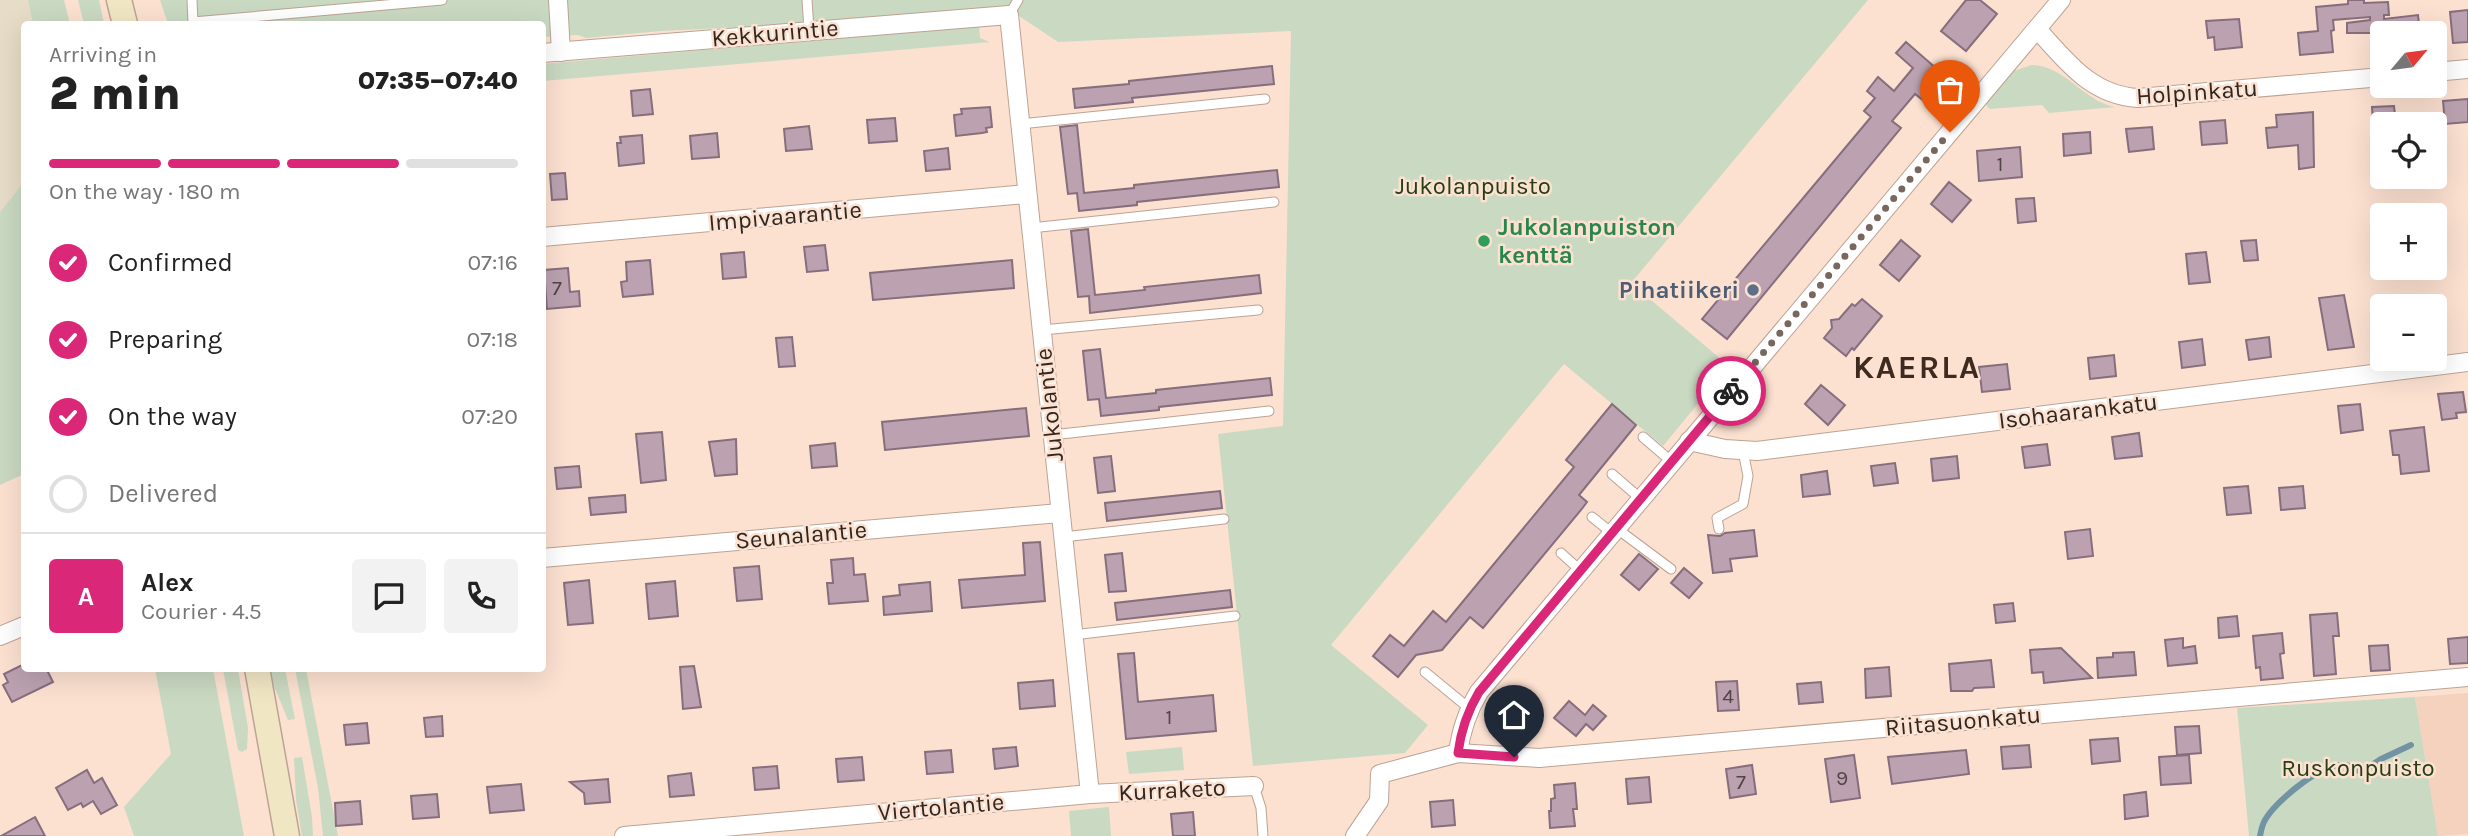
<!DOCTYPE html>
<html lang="en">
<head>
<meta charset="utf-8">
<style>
  :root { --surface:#fff; --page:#f2f2f2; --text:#222; --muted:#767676; --line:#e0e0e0; --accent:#db2777 }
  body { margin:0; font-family:Karla,sans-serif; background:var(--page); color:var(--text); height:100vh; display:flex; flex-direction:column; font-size:26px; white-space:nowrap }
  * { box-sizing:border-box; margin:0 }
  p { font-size:23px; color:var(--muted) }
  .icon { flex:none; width:38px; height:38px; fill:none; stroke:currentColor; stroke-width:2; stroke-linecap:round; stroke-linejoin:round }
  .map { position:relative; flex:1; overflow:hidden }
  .sheet { position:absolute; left:21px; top:21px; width:525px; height:651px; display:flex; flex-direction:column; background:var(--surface); border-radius:7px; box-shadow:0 7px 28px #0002 }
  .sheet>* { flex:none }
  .needle { width:46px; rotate:61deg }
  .controls { position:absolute; left:2370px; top:21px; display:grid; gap:14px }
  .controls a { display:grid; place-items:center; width:77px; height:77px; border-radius:7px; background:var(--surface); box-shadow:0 7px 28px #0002; font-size:35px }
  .pin { position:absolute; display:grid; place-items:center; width:60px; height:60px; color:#fff; margin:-72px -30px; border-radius:50% 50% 50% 0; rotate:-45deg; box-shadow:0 0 7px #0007 }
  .pin .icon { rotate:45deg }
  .courier { position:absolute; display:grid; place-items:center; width:70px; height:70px; margin:-35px; border:5px solid #db2777; border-radius:50%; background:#fff; color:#222; box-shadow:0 2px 9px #0007 }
  .overview em { font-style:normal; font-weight:800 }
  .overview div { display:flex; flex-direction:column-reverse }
  .overview { display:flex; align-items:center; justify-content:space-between; height:119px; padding:0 28px }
  h1 { font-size:46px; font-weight:800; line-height:52px }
  .bar { display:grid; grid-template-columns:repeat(4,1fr); gap:10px 7px; align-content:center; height:84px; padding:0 28px }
  .bar i { height:9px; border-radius:5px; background:var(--line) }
  .bar .selected { background:var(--accent) }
  .bar p { grid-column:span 4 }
  .line { display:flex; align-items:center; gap:18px; padding:0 28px; border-top:2px solid var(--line) }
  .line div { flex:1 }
  .round { display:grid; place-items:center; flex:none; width:74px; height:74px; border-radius:7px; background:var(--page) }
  ol { padding:0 28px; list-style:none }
  li { display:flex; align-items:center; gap:21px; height:77px }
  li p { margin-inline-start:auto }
  li .icon { padding:7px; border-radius:50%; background:var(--accent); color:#fff; stroke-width:4 }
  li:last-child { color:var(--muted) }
  li i { width:38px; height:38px; border:4px solid var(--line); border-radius:50% }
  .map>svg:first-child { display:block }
  .built { fill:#f4d2be }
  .industrial { fill:#e6dcc7 }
  .green { fill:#cad9c2 }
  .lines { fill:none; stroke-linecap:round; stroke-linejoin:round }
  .stream { stroke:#7293a4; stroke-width:6 }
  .building { fill:#bca2b1; stroke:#866e7d; stroke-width:2 }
  .service-casing { stroke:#bca394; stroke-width:11 }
  .minor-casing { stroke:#bca394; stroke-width:20 }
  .secondary-casing { stroke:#bca394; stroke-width:27 }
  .service { stroke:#fff; stroke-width:9 }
  .minor { stroke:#fff; stroke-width:18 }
  .secondary { stroke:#f1e6c4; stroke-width:24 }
  .done { stroke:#77675e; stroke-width:7; stroke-dasharray:0 12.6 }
  .route { stroke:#db2777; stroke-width:9 }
  .leisure-dot { fill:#2e9e5b; stroke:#fce1d1; stroke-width:2.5 }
  .service-dot { fill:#5c6f8a; stroke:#fce1d1; stroke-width:2.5 }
  .labels { text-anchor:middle; stroke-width:5; stroke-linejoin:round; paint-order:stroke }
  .number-label { font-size:21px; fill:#534544 }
  .street-label { font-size:24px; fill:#302620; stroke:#fce1d1 }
  .park-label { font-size:24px; fill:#243f14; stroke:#fce1d1 }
  .leisure-label { font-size:24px; font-weight:bold; fill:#27864d; stroke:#fce1d1; text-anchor:start }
  .service-label { font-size:24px; font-weight:bold; fill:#4e5e75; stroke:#fce1d1; text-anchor:end }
  .district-label { font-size:32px; font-weight:bold; letter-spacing:2px; fill:#3e2a1e; stroke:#fce1d1 }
</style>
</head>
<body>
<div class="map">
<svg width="2468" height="836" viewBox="0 0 2468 836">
  <rect width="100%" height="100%" fill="#fce1d1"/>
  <polygon class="built" points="2468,693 2468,834 2438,836 2415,697"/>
  <polygon class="industrial" points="0,0 28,0 33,24 24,24 24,182 0,212"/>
  <g class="green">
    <polygon points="28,0 64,0 70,24 33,24"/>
    <polygon points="78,0 99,0 104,24 84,24"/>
    <polygon points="160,0 1868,0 1631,283 1729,366 1663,446 1564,364 1331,645 1428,725 1405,753 1253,766 1218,434 1283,426 1291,31 1058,42 1016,14 661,31 586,38 578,35 543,37 542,24 168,24"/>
    <polygon points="979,26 980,38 990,42 543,81 542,64"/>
    <path d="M 2032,65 C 2066,66 2083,101 2115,107 L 2049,113 L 2042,105 L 1990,109 L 1983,102 L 2013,71 Z"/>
    <polygon points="24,182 24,474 0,485 0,212"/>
    <polygon points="155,669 213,669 244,836 134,836 124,807 171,754"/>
    <polygon points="223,669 238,669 248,728 247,749 242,752 238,750"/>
    <polygon points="270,669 285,669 295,719 288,720 274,686"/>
    <polygon points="295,669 306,669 338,836 323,836 318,788"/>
    <polygon points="2415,697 2438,836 2249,836 2237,708"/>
    <polygon points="1182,747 1184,770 1129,774 1126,752"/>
    <polygon points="302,757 312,817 313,836 302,836 296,800 294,758"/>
    <polygon points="1109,807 1111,836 1071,836 1069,811"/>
  </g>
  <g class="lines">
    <path class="stream" d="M 2260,836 C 2261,831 2262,825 2265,820 C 2276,801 2322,762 2346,765 C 2351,766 2356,770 2361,772 L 2381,759 L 2411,745"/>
  </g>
  <g class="building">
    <polygon points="1966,0 1980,0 1997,14 1966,51 1941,31"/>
    <polygon points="2348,0 2364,0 2364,3 2388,2 2389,15 2384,15 2384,19 2418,15 2420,33 2347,33 2347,23 2370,20 2370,17 2333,20 2334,30 2331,31 2333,52 2300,55 2298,33 2318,31 2316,7 2348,4"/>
    <polygon points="2468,10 2468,42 2453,43 2450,12"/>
    <polygon points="2239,19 2242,47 2215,50 2214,37 2208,38 2206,21"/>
    <polygon points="1906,42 1945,76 1924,101 1915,94 1892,121 1901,128 1727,339 1702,319 1871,117 1864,111 1875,98 1867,91 1878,77 1894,91 1913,68 1896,53"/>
    <polygon points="1272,66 1274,84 1132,98 1133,102 1075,108 1073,89 1129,84 1129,81"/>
    <polygon points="650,89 653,114 633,116 631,91"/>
    <polygon points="2468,99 2468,122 2445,124 2443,101"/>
    <polygon points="2394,106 2396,124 2373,124 2372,107"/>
    <polygon points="990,107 992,127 986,128 987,132 982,133 956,136 954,115 962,114 961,109"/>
    <polygon points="2313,112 2314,167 2299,169 2298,145 2268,148 2266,128 2277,127 2276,115"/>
    <polygon points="895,118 897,141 869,143 867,120"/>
    <polygon points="2225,120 2227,143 2202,145 2200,122"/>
    <polygon points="1077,125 1084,193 1134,188 1134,185 1277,170 1279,187 1137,202 1137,205 1079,211 1077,193 1068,194 1060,127"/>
    <polygon points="809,126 812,149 786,151 784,129"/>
    <polygon points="2152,127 2154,149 2129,152 2126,129"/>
    <polygon points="2090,132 2091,153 2064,156 2063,134"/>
    <polygon points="717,133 719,157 692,159 690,136"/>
    <polygon points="642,135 644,163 619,166 617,143 621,143 620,137"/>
    <polygon points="2020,147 2022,177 1979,181 1977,151"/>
    <polygon points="948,148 950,169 926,171 924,151"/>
    <polygon points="565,173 567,199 552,200 550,174"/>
    <polygon points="1949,182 1971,200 1952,222 1931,204"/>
    <polygon points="2034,198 2036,221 2018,223 2016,199"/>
    <polygon points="1088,229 1095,295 1145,290 1144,287 1259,275 1261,293 1090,313 1089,296 1078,297 1071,231"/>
    <polygon points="1901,240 1920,256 1899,281 1880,265"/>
    <polygon points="2256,240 2258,260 2244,261 2241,241"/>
    <polygon points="825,245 828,270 807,272 804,247"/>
    <polygon points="744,252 746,277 723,279 721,254"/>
    <polygon points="2206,252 2210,282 2189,284 2186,254"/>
    <polygon points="650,260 653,294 623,297 621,282 627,281 626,262"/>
    <polygon points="1012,260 1014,288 873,300 870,273"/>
    <polygon points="568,268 570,292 579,291 580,306 547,309 544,270"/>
    <polygon points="2344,295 2354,347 2328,350 2319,298"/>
    <polygon points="1862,299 1882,316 1854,350 1852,348 1846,356 1824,338 1832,328 1831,320 1839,319 1852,304 1855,306"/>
    <polygon points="792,337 795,366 779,367 776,338"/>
    <polygon points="2269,337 2271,357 2249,360 2246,340"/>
    <polygon points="2202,339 2205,365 2182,368 2179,342"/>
    <polygon points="1100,349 1106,398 1156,393 1156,390 1270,378 1272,395 1159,407 1159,410 1101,416 1099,399 1088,400 1083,351"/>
    <polygon points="2114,355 2116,376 2090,379 2088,358"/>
    <polygon points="2007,364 2010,389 1982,392 1979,367"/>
    <polygon points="1821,385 1845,405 1828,425 1805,404"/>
    <polygon points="2463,392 2466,412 2456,413 2457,418 2442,420 2438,394"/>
    <polygon points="1612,404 1636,425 1579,495 1587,502 1581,510 1483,628 1470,617 1442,650 1416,655 1398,677 1373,656 1390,635 1404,646 1433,611 1446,622 1574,467 1566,460"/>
    <polygon points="2360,404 2363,430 2341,433 2338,406"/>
    <polygon points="1026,408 1029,436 885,450 882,422"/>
    <polygon points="2424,427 2429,471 2401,474 2399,455 2393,455 2390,431"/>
    <polygon points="662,432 666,480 641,483 636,434"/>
    <polygon points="2139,433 2142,456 2115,459 2112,437"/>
    <polygon points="736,439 737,474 715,476 709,442"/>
    <polygon points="835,443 837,466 812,468 810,446"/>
    <polygon points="2047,444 2050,465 2025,468 2022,447"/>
    <polygon points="1111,456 1115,491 1098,493 1094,458"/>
    <polygon points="1957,456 1959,478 1933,481 1931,459"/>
    <polygon points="1895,463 1898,483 1874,486 1871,466"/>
    <polygon points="579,466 581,487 557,489 555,468"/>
    <polygon points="1827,471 1830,494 1803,497 1801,475"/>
    <polygon points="2248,486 2251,513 2227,515 2224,488"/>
    <polygon points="2303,486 2305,508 2281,510 2279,488"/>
    <polygon points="1220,491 1222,508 1107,521 1105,503"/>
    <polygon points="625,495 626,512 591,515 589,498"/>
    <polygon points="2090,529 2093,556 2068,559 2065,532"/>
    <polygon points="1754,530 1757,556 1730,559 1732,571 1713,573 1708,535 1720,536 1725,533"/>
    <polygon points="1040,542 1045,601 962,608 959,580 1025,575 1023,543"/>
    <polygon points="1122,553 1126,591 1109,592 1105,555"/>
    <polygon points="1639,554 1658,569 1639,590 1621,575"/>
    <polygon points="853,558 854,575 865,574 868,601 829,604 827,583 833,583 831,560"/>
    <polygon points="759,566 762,599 737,601 734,568"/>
    <polygon points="1684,568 1702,583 1689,598 1671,583"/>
    <polygon points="589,580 593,623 568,625 564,583"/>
    <polygon points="675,581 678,616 649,619 646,584"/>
    <polygon points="930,582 932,611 884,615 883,597 900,595 899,585"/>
    <polygon points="1230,590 1232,607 1117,620 1115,603"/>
    <polygon points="2013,603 2015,621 1996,623 1994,605"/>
    <polygon points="2337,613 2339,636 2333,636 2336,674 2314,676 2310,615"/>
    <polygon points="2237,616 2239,636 2219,638 2218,618"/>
    <polygon points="2282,633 2284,653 2280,654 2283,678 2261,680 2260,667 2256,668 2253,636"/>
    <polygon points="2468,637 2468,663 2450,664 2448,639"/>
    <polygon points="2183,638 2183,648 2195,646 2197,663 2168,666 2165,640"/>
    <polygon points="2388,645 2390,670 2371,671 2369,646"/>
    <polygon points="2061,648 2092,678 2044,683 2043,672 2032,673 2030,650"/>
    <polygon points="2134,652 2136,675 2098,678 2097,658 2113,657 2113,653"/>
    <polygon points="1134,653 1138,702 1213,695 1216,731 1126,739 1118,654"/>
    <polygon points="1991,660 1994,687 1974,688 1972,691 1951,691 1949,664"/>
    <polygon points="24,664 24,668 46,668 53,682 12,702 3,685 8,682 4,674"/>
    <polygon points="694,666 701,707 683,709 680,667"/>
    <polygon points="1889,667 1891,696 1866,698 1865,669"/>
    <polygon points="1053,680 1055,706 1020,709 1018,683"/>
    <polygon points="1737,681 1739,710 1718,711 1716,682"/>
    <polygon points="1821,682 1823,702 1799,704 1797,684"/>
    <polygon points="1569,701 1585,715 1593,705 1606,716 1593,730 1586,724 1576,736 1554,718"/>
    <polygon points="442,716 443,736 426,737 424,718"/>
    <polygon points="367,723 369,743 346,745 344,725"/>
    <polygon points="2199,726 2201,753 2177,755 2175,727"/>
    <polygon points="2118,738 2120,761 2092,764 2090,740"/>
    <polygon points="2029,745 2031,767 2003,769 2001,747"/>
    <polygon points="1016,747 1018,766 995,769 993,749"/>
    <polygon points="951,750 953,772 927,774 925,752"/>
    <polygon points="1966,750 1969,774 1892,784 1888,757"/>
    <polygon points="1854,755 1860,798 1831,802 1825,759"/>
    <polygon points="2189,755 2191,783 2161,785 2159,757"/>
    <polygon points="862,757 864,780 838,782 836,759"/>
    <polygon points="1752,765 1756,794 1730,798 1726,769"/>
    <polygon points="777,766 779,788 755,790 753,768"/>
    <polygon points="87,770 94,783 102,778 117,805 101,814 93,801 83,807 81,803 68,810 56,788"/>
    <polygon points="691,773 694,795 670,797 668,776"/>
    <polygon points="1649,777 1651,802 1628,804 1626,779"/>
    <polygon points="608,779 610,802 585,804 584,793 570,782"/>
    <polygon points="1575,783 1577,809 1573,809 1575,826 1550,828 1549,811 1551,811 1551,799 1555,798 1554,785"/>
    <polygon points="521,784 524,810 490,813 487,787"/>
    <polygon points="2146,792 2148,816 2125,819 2124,795"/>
    <polygon points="437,794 439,817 413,819 411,796"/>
    <polygon points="1453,800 1455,825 1432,827 1430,802"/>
    <polygon points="360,801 362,824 336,826 335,803"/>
    <polygon points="1193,812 1195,836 1173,836 1171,814"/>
    <polygon points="35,817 45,836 1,836"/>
  </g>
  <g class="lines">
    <g class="service-casing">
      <g id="service">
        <polyline points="192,0 193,22 442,0"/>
        <polyline points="807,0 809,30"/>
        <polyline points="1009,15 1018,0"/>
        <polyline points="1020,124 1265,99"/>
        <polyline points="1031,228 1274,202"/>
        <polyline points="1042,330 1258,310"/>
        <polyline points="1052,435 1269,411"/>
        <polyline points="1643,437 1672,462"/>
        <polyline points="1612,474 1641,499"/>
        <polyline points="1592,517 1612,533"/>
        <polyline points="1616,528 1671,569"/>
        <polyline points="1719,529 1717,518 1743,504 1748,476 1743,451"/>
        <polyline points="1063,537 1224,519"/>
        <polyline points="1561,553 1581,571"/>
        <polyline points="1073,635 1235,616"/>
        <polyline points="1425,672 1470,709"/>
        <polyline points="1254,786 1261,808 1263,836"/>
      </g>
    </g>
    <g class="minor-casing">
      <g id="minor">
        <polyline points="558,0 561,52"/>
        <path d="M 2037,29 C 2067,62 2091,95 2138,98 L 2382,77"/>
        <polyline points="542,53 1009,15 1090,794"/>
        <polyline points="2434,72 2468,69"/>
        <polyline points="542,237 1027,194"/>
        <polyline points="1689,441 1725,449 1757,451 2468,362"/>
        <polyline points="542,558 1060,513"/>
        <polyline points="0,636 24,626"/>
        <path d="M 1458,753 C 1461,730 1467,712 1479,692 L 2061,0"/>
        <polyline points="624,836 1090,794 1254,786"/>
        <polyline points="1355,836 1379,801 1380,774 1458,753 1539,758 2468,677"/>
      </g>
    </g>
    <g class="secondary-casing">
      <g id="secondary">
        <polyline points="119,0 125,24"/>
        <polyline points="257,668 287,836"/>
      </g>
    </g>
    <use href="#service" class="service"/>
    <use href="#minor" class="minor"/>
    <use href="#secondary" class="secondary"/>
  </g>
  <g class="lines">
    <polyline class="done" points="1731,391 1950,132"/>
    <path class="route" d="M 1514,757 L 1458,753 C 1461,730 1467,712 1479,692 L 1731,391"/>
  </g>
  <circle class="leisure-dot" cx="1484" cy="241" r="7"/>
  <circle class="service-dot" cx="1753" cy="290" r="7"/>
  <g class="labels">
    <g class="number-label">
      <text x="2000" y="171">1</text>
      <text x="557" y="295">7</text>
      <text x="1728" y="703">4</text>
      <text x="1169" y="724">1</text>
      <text x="1842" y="785">9</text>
      <text x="1741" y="789">7</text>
    </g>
    <g class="street-label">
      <text transform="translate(775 33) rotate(-5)" y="8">Kekkurintie</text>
      <text transform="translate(2197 92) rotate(-4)" y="8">Holpinkatu</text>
      <text transform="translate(785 216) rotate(-5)" y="8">Impivaarantie</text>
      <text transform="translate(1049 405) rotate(-96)" y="8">Jukolantie</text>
      <text transform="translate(2078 411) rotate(-7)" y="8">Isohaarankatu</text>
      <text transform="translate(801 535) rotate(-5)" y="8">Seunalantie</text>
      <text transform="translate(1963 721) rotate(-5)" y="8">Riitasuonkatu</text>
      <text transform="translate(1172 790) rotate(-3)" y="8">Kurraketo</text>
      <text transform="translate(941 807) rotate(-5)" y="8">Viertolantie</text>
    </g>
    <g class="park-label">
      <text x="1473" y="194">Jukolanpuisto</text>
      <text x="2358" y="776">Ruskonpuisto</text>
    </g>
    <g class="leisure-label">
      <text x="1498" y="235">Jukolanpuiston<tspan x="1498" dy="28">kenttä</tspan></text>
    </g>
    <g class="service-label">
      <text x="1739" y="298">Pihatiikeri</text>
    </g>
    <g class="district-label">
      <text x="1917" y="378">KAERLA</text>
    </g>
  </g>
</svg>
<div class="controls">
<a><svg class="needle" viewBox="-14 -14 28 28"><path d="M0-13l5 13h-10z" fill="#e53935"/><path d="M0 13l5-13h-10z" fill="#767676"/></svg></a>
<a><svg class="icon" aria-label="locate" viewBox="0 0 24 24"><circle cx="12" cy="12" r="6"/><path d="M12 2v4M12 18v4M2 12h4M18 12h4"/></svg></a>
<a>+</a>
<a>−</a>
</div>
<div class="pin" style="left:1950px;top:132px;background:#ea580c"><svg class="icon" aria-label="bag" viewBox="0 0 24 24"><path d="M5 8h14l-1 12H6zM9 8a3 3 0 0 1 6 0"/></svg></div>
<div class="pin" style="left:1514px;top:757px;background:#1f2937"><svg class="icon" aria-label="home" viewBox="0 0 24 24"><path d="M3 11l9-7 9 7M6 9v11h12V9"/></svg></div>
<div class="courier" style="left:1731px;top:391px"><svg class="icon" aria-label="bike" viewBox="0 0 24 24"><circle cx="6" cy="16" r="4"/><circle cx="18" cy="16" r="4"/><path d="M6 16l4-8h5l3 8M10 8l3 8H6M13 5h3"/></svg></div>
<section class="sheet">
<div class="overview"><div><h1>2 min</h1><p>Arriving in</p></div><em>07:35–07:40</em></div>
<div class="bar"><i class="selected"></i><i class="selected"></i><i class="selected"></i><i></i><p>On the way · 180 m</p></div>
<ol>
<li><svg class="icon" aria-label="check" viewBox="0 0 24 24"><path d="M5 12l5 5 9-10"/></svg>Confirmed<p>07:16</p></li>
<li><svg class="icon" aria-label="check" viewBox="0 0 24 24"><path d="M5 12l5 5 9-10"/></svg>Preparing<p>07:18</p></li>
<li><svg class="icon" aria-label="check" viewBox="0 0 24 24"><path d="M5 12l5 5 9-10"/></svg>On the way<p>07:20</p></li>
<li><i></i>Delivered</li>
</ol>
<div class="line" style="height:126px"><b class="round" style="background:var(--accent);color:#fff">A</b><div><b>Alex</b><p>Courier · 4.5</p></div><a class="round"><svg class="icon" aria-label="chat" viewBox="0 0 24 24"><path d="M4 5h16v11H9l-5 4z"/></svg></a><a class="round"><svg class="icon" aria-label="phone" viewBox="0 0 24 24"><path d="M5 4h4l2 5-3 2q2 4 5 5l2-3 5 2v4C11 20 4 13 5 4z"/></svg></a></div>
</section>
</div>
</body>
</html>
